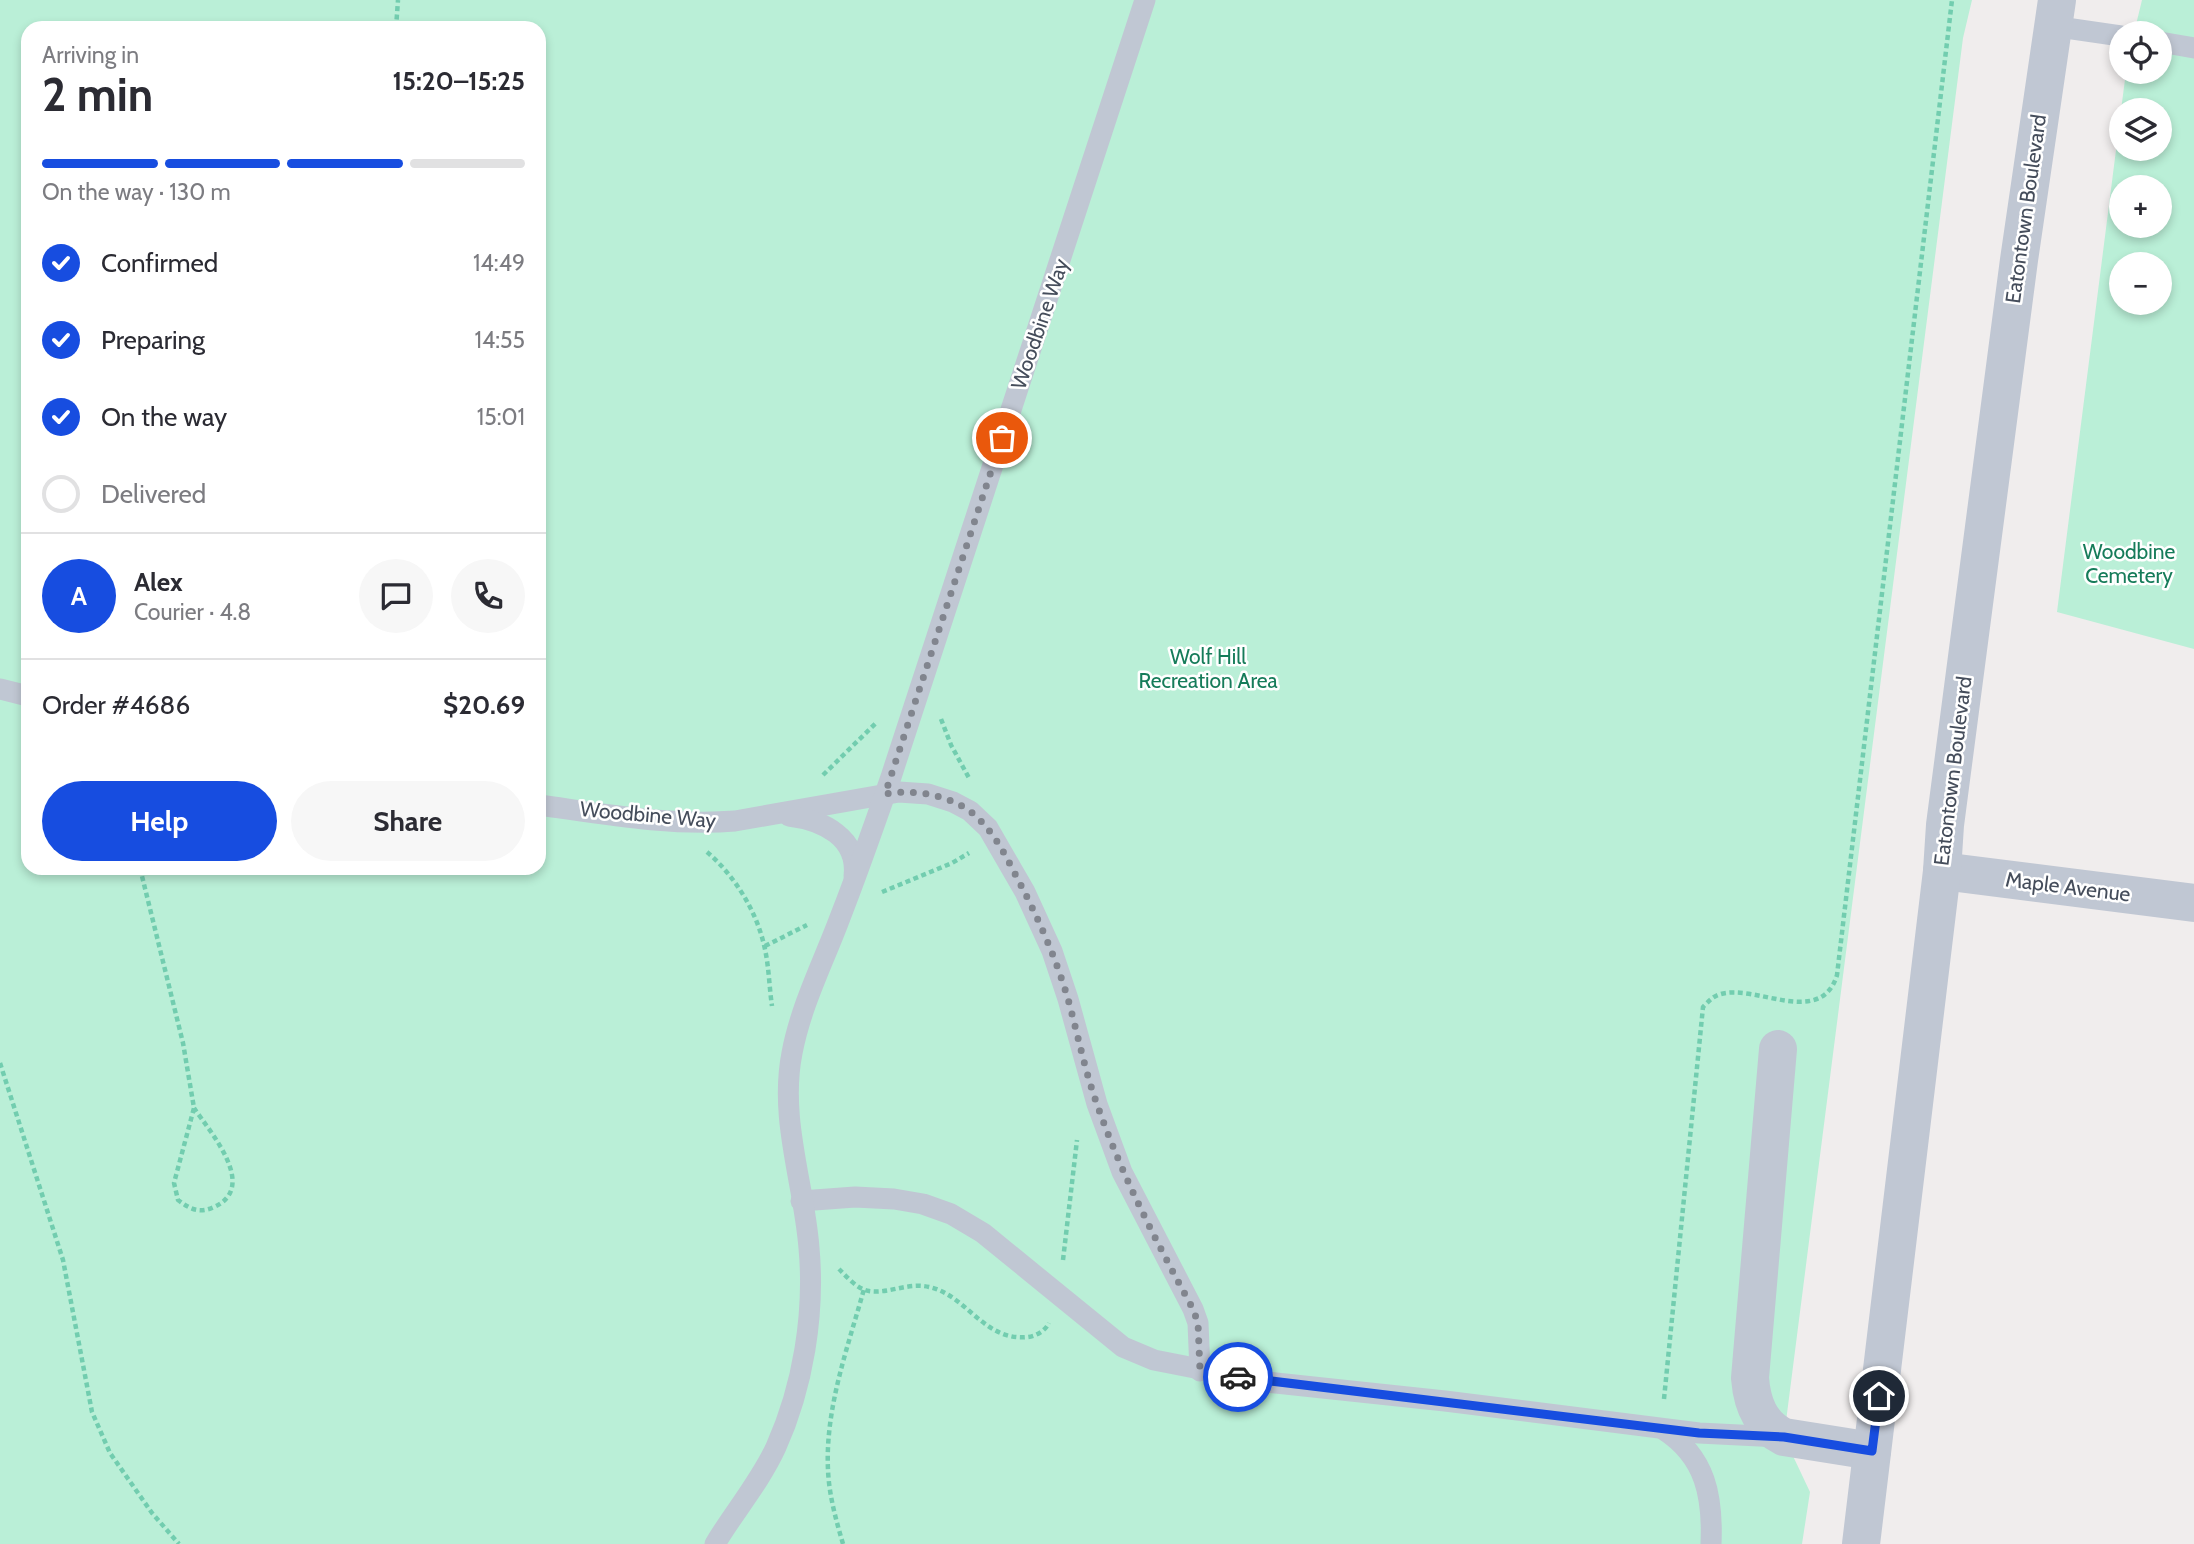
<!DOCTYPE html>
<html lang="en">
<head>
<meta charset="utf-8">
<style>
  :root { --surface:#fff; --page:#f7f7f7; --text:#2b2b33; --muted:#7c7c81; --line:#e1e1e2; --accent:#174de0 }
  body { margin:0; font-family:Cabin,sans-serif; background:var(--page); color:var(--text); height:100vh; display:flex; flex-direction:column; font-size:26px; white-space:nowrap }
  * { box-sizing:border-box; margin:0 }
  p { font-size:23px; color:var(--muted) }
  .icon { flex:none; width:38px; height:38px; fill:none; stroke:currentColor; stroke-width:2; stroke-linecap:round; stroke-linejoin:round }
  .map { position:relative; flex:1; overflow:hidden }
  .details { position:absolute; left:21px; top:21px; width:525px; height:854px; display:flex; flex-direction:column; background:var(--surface); border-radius:21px; box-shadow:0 4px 10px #0003 }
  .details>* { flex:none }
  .controls { position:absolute; left:2109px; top:21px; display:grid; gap:14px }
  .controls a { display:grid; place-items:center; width:63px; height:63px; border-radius:50%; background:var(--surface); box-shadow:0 4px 10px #0003; font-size:35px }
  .pin { position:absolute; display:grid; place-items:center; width:60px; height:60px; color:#fff; margin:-30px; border:4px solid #fff; border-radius:50%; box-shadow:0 2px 7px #0007 }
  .courier { position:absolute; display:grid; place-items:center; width:70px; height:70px; margin:-35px; border:5px solid #174de0; border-radius:50%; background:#fff; color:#222; box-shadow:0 2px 9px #0007 }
  .head em { font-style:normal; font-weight:700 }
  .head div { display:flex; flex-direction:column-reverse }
  .head { display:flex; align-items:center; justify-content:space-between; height:119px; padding:0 21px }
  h1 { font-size:46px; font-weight:700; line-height:52px }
  .bar { display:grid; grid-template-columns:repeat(4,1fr); gap:10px 7px; align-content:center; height:84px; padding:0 21px }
  .bar i { height:9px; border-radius:5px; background:var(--line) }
  .bar .on { background:var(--accent) }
  .bar p { grid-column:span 4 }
  .line { display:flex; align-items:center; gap:18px; padding:0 21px; border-top:2px solid var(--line) }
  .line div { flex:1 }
  .round { display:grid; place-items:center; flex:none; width:74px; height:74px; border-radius:37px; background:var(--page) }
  ol { padding:0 21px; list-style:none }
  li { display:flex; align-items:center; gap:21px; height:77px }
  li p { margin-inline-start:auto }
  li .icon { padding:7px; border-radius:50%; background:var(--accent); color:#fff; stroke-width:4 }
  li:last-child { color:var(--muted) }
  li i { width:38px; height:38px; border:4px solid var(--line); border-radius:50% }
  .cta { display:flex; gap:14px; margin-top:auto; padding:14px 21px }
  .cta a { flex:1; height:80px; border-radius:42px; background:var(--accent); color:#fff; font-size:28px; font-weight:700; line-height:80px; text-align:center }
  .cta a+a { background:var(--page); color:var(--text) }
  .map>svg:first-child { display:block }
  .green { fill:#baefd7; fill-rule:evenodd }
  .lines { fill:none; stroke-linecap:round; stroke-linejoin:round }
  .path { stroke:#72cdaf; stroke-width:4.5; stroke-dasharray:5 3.5; stroke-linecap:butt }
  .service { stroke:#c0c7d3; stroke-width:21 }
  .minor { stroke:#c0c7d3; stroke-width:38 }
  .tertiary { stroke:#c0c7d3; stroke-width:38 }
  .done { stroke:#81858e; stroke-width:7; stroke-dasharray:0 12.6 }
  .route { stroke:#174de0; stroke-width:9 }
  .labels { text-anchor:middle; stroke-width:5; stroke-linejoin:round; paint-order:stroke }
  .street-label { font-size:21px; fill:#454d5b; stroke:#fff }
  .park-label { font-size:21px; fill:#167c5a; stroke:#fff }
</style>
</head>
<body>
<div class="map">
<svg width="2194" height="1544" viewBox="0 0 2194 1544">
  <rect width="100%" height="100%" fill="#f0eded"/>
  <g class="green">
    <path d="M 0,0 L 1972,0 L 1963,38 L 1784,1437 L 1810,1492 L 1802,1544 L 0,1544 ZM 28,28 L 539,28 L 539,868 L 28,868 Z"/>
    <path d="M 2142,0 L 2194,0 L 2194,649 L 2057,612 L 2121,111 L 2121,149 L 2160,149 L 2160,110 L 2121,110 L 2126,72 L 2160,72 L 2160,33 L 2134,33 ZM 2121,187 L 2160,187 L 2160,226 L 2121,226 ZM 2121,264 L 2160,264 L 2160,303 L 2121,303 Z"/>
  </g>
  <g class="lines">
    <g class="path">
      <polyline points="396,28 398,0"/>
      <polyline points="941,719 951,745 969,778"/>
      <polyline points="823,775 877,722"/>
      <path d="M 707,852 C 734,875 756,910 764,945 C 769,965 769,986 772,1006"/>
      <path d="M 140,868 L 183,1043 L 194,1108 L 174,1183 L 178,1200 C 190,1209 199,1214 214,1207 C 259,1187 210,1132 194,1108"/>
      <polyline points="882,892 952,863 969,853"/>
      <polyline points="765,946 807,925"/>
      <polyline points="0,1063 63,1260 92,1412 110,1453 152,1513 179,1544"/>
      <polyline points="1063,1260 1077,1140"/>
      <path d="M 839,1269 C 847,1277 857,1289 869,1291 C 889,1294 908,1282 929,1287 C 967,1295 984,1342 1028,1337 C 1036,1336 1045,1331 1049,1323"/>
      <path d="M 1664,1399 L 1703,1007 C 1709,1001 1713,996 1721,994 C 1756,984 1821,1028 1837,975 L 1952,0"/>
      <path d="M 843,1544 C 836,1520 829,1495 828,1470 C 825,1408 848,1347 864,1289"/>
    </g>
    <g class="service">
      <polyline points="2052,26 2121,36"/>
      <polyline points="2160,42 2194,48"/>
      <polyline points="0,689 28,696"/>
      <path d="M 539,805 C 604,814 669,826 735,821 L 899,792 L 928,794 L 953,802 L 970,811 L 988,828 L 1025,892 L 1052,951 L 1068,999 L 1097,1104 L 1122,1172 L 1193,1309 L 1198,1323 L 1200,1371"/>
      <path d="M 789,816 C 822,820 859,837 854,877"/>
      <polyline points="801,1201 855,1197 894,1199 923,1204 951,1214 983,1233 1123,1347 1154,1360 1266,1382 1445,1401 1699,1433 1779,1437"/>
      <path d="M 1664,1430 C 1706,1457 1713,1497 1711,1544"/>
      <path d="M 715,1544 C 734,1512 760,1482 776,1447 C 803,1387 815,1314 809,1248 C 804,1183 779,1119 792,1053 C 801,1005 824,961 841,915 C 859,869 875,823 891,777 C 975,518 1062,260 1145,0"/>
    </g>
    <g class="minor">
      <polyline points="1942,871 2194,903"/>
      <path d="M 1778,1049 L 1750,1378 C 1752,1404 1760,1425 1784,1437 L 1872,1451"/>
    </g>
    <polyline class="tertiary" points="1861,1544 1942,871 1945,825 2019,260 2057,0"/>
  </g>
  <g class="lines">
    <path class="done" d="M 1002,438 L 885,794 C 913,789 947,794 971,812 C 991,828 1003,850 1014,872 C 1036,913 1055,955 1068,999 C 1078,1035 1085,1072 1098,1107 C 1123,1178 1157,1243 1193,1309 L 1198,1323 L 1200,1371 L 1238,1377"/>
    <polyline class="route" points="1238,1377 1699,1433 1784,1437 1872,1451 1879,1396"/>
  </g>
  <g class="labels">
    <g class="street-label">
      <text transform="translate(2026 209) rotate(-82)" y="7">Eatontown Boulevard</text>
      <text transform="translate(1040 324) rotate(-71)" y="7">Woodbine Way</text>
      <text transform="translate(1953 771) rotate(-83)" y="7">Eatontown Boulevard</text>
      <text transform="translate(648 815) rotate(5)" y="7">Woodbine Way</text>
      <text transform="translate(2068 887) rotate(7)" y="7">Maple Avenue</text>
    </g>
    <g class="park-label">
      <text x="2129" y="559">Woodbine<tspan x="2129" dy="24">Cemetery</tspan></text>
      <text x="1208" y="664">Wolf Hill<tspan x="1208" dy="24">Recreation Area</tspan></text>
    </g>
  </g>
</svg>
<div class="controls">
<a><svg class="icon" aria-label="locate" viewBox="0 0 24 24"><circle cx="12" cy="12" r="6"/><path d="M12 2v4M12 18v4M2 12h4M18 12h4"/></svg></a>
<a><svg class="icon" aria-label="layers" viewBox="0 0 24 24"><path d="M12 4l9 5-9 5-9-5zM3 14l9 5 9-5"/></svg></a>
<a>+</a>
<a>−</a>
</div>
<div class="pin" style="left:1002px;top:438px;background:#ea580c"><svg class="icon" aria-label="bag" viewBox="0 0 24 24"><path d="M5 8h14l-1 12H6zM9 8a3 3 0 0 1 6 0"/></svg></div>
<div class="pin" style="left:1879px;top:1396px;background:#1f2937"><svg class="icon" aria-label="home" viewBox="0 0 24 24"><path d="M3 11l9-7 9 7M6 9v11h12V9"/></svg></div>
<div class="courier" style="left:1238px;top:1377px"><svg class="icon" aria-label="car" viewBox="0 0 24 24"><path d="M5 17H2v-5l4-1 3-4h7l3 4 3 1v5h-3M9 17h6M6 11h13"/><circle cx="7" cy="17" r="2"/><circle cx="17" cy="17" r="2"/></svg></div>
<section class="details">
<div class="head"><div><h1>2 min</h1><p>Arriving in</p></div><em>15:20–15:25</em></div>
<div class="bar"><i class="on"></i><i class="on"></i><i class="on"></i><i></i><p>On the way · 130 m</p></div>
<ol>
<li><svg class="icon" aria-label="check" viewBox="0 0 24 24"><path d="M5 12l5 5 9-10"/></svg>Confirmed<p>14:49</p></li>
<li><svg class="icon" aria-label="check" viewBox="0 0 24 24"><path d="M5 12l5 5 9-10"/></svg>Preparing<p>14:55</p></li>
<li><svg class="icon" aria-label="check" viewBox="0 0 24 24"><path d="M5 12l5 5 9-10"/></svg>On the way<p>15:01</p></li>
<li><i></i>Delivered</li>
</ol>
<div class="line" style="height:126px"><b class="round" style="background:var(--accent);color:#fff">A</b><div><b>Alex</b><p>Courier · 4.8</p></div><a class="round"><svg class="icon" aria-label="chat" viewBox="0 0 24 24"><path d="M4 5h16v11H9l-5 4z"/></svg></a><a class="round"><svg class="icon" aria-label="phone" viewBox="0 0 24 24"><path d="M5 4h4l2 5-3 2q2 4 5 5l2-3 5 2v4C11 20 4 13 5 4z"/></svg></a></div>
<div class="line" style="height:91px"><div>Order #4686</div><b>$20.69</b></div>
<div class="cta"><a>Help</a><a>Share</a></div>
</section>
</div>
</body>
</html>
